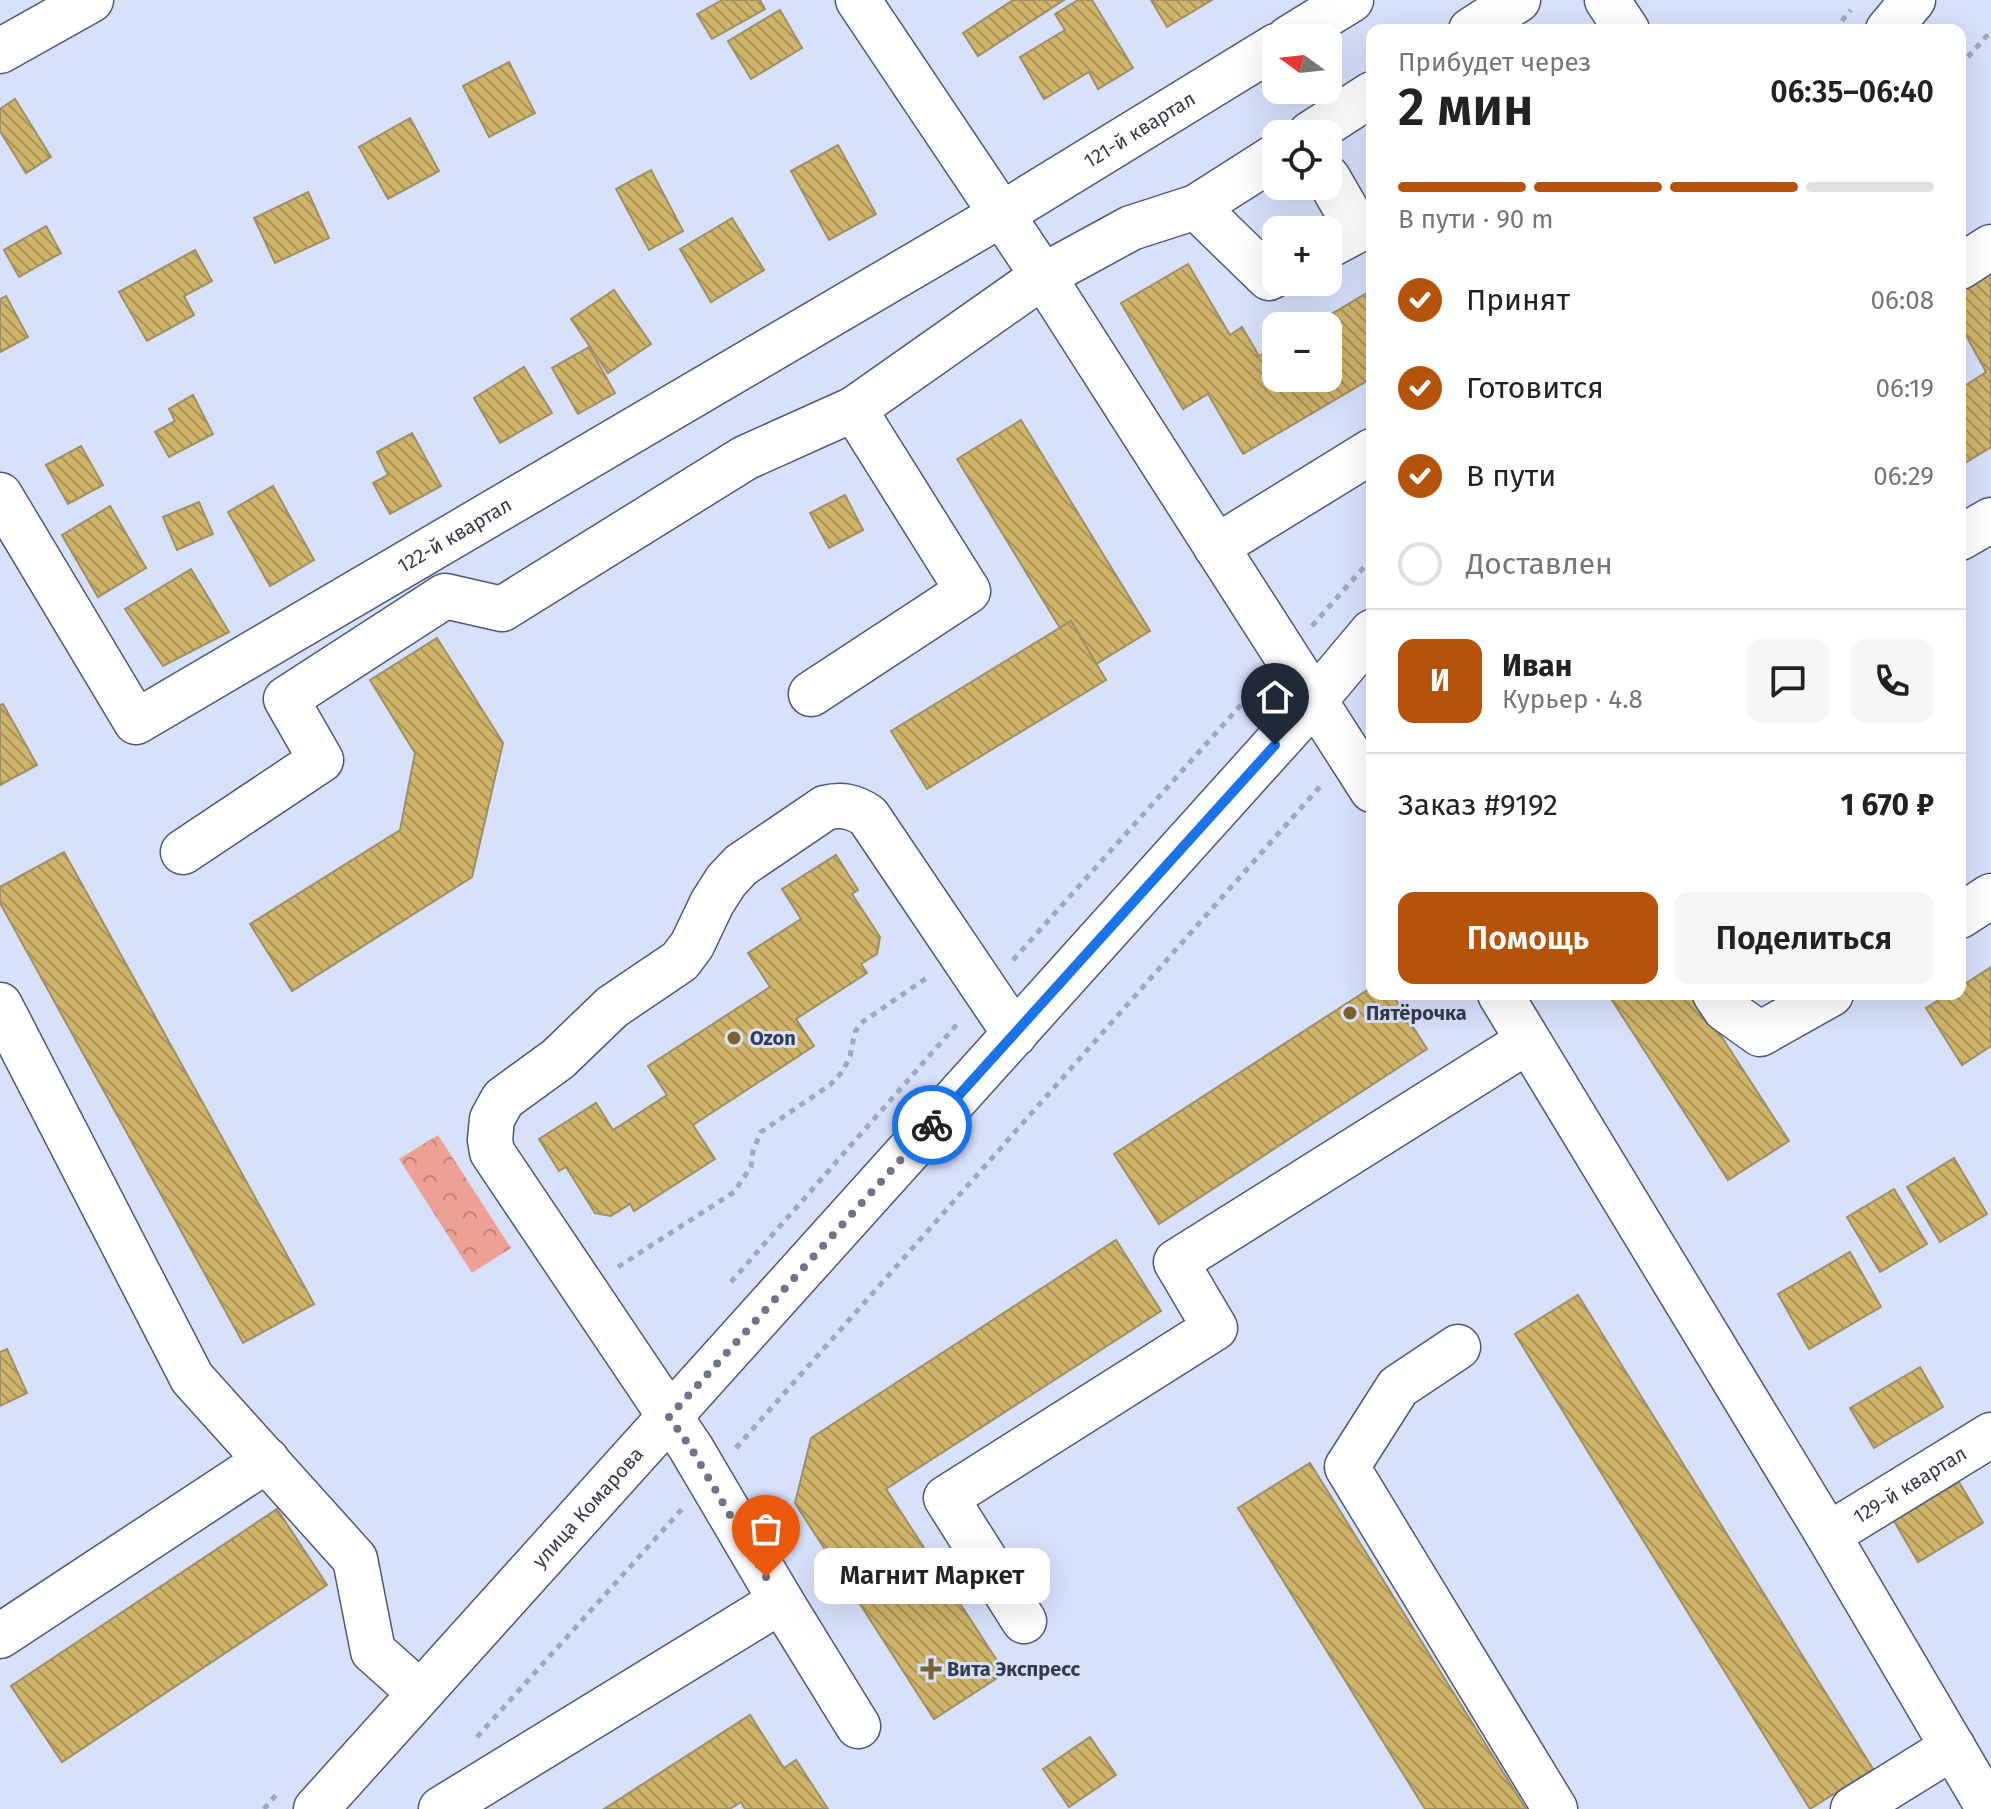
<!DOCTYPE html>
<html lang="ru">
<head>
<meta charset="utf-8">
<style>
  :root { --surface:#fff; --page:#f6f6f6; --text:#222; --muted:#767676; --line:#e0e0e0; --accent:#b45309 }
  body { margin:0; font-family:"Fira Sans",sans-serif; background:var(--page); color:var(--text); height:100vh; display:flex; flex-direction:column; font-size:30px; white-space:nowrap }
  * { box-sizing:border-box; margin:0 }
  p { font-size:26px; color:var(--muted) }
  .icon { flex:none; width:44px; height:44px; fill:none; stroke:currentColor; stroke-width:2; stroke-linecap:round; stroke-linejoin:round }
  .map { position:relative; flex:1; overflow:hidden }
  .drawer { position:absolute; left:1366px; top:24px; width:600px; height:976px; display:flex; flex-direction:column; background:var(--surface); border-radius:16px; box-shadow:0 8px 32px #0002 }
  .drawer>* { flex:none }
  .needle { width:52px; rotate:285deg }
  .controls { position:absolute; left:1262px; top:24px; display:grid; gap:16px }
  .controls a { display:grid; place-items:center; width:80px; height:80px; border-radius:16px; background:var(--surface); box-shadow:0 8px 32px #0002; font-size:40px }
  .pin { position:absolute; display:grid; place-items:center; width:68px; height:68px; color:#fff; margin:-82px -34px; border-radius:50% 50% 50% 0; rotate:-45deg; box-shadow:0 0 8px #0007 }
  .pin .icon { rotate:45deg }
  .courier { position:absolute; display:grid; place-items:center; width:80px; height:80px; margin:-40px; border:6px solid #1a73e8; border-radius:50%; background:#fff; color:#222; box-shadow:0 2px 10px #0007 }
  .bubble { position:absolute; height:56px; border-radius:16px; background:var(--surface); box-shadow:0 8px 32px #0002; font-size:26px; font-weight:600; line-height:56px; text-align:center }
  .headline em { font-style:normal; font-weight:600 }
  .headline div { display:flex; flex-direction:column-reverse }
  .headline { display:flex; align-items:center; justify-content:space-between; height:136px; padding:0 32px }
  h1 { font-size:52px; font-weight:600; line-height:60px }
  .bar { display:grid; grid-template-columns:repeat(4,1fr); gap:12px 8px; align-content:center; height:96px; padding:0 32px }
  .bar i { height:10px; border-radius:6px; background:var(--line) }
  .bar .active { background:var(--accent) }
  .bar p { grid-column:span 4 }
  .line { display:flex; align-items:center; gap:20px; padding:0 32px; border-top:2px solid var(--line) }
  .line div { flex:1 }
  .round { display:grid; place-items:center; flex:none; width:84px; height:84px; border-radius:16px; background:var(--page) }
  ol { padding:0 32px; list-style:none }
  li { display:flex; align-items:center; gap:24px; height:88px }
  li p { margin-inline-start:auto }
  li .icon { padding:8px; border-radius:50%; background:var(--accent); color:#fff; stroke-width:4 }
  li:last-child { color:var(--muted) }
  li i { width:44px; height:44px; border:4px solid var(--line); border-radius:50% }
  .button { display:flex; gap:16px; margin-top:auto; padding:16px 32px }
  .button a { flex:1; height:92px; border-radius:16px; background:var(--accent); color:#fff; font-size:32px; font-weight:600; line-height:92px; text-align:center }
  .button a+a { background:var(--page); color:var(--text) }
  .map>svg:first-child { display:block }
  .park { fill:url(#park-crowns) }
  .building { fill:url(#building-back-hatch); stroke:#9f8f67; stroke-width:2 }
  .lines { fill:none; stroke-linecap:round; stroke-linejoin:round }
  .minor-casing { stroke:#4d597c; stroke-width:47 }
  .path { stroke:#9fa8be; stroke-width:5; stroke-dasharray:6 6; stroke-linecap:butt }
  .minor { stroke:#fff; stroke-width:44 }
  .done { stroke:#6e7588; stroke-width:8; stroke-dasharray:0 14.4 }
  .route { stroke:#1a73e8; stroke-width:10 }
  .poi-dot { fill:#776432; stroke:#d7e1fa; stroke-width:3 }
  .labels { text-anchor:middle; stroke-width:6; stroke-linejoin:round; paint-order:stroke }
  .street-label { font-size:20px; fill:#353b4b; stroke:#d7e1fa }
  .poi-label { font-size:20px; font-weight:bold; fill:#353b4b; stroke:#d7e1fa; text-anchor:start }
</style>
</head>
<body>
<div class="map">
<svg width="1991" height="1809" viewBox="0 0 1991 1809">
  <defs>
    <pattern id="park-crowns" width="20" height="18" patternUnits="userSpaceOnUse" patternTransform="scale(2)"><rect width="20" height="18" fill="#eda195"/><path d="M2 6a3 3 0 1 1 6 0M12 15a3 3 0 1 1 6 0" fill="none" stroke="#c1847c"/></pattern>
    <pattern id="building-back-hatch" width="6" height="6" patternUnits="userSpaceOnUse" patternTransform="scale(2)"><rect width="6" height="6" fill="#d0b46a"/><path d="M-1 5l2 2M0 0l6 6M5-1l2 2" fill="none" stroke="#aa9459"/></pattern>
  </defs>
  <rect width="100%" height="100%" fill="#d7e1fa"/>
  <polygon class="park" points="438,1135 511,1248 472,1273 399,1159"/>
  <g class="building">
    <polygon points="722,0 760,0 765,9 712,39 697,14"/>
    <polygon points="1013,0 1064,0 978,56 963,33"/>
    <polygon points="1078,0 1092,0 1133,68 1098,89 1089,72 1044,99 1020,57 1065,30 1055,14"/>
    <polygon points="1151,0 1212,0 1167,27"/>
    <polygon points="780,10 802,48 751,79 728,41"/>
    <polygon points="509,62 535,113 489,137 463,86"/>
    <polygon points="15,99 51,157 26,173 0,131 0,109"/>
    <polygon points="410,118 439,171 388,199 359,147"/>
    <polygon points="838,145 876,214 829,240 791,171"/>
    <polygon points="651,170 683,231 649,250 616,189"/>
    <polygon points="308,192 329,238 275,263 254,218"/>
    <polygon points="732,218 764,270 711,302 680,249"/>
    <polygon points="46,226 61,253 19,277 4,250"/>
    <polygon points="195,250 212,281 184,296 194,315 147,341 119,292"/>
    <polygon points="1991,261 1991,447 1960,466 1960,389 1986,372 1960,324 1960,281"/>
    <polygon points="1188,264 1230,335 1242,327 1259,356 1276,347 1276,378 1328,378 1328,326 1311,326 1372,290 1372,378 1243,454 1208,394 1183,409 1121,303"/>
    <polygon points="614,290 651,344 608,373 571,319"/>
    <polygon points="6,296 28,337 0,352 0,299"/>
    <polygon points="589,347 615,393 578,414 552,368"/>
    <polygon points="524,367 552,413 500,443 474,398"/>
    <polygon points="193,395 213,434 169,457 155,432 175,421 169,409"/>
    <polygon points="1021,420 1150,631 1096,664 1071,621 1060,628 957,459"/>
    <polygon points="412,433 441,486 390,514 373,483 388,475 377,452"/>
    <polygon points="81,446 103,485 68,504 46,465"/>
    <polygon points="273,486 314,560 270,586 228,512"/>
    <polygon points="845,495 863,530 829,548 810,513"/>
    <polygon points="199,502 213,534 177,550 163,517"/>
    <polygon points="110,506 146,568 98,597 62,535"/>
    <polygon points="191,569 229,632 163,666 125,609"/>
    <polygon points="1071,621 1106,680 927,789 891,731"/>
    <polygon points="437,638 503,743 472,877 292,991 250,924 400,830 415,753 370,680"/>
    <polygon points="3,704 37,765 0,785 0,705"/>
    <polygon points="64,852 314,1304 243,1343 0,903 0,887"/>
    <polygon points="836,855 858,890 852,894 880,937 877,954 861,964 867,973 796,1019 814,1046 693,1125 715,1159 634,1211 630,1204 611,1216 595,1213 566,1167 559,1171 539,1139 596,1103 613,1130 667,1095 648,1066 770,987 748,953 801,919 782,889"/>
    <polygon points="1991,967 1991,1046 1962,1065 1926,1008 1948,994 1960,994 1960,987"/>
    <polygon points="1372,987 1372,994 1392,994 1427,1049 1159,1224 1114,1154"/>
    <polygon points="1608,994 1694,994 1789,1141 1728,1180"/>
    <polygon points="1954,1158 1987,1214 1940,1242 1907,1187"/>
    <polygon points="1894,1189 1927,1244 1880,1272 1847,1217"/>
    <polygon points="1116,1240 1161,1311 886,1489 1005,1673 934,1719 795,1503 811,1438"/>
    <polygon points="1850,1252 1881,1307 1809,1349 1778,1294"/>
    <polygon points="1578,1295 1873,1769 1810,1809 1515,1334"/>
    <polygon points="7,1349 27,1393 0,1406 0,1352"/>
    <polygon points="1920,1367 1943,1407 1874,1448 1850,1408"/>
    <polygon points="1310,1463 1526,1809 1425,1809 1238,1508"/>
    <polygon points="1959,1482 1983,1523 1918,1562 1894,1521"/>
    <polygon points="277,1509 327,1585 62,1762 11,1686"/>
    <polygon points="750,1715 784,1768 796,1760 828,1809 745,1809 741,1802 730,1809 604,1809"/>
    <polygon points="1090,1737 1116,1775 1069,1807 1043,1769"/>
  </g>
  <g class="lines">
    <g class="minor-casing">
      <g id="minor">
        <polyline points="858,0 1043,276 1372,790"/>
        <polyline points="1607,0 1627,30"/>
        <polyline points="1471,30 1518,0"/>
        <polyline points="1888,30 1913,0"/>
        <polyline points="1289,38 1351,0"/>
        <polyline points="0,51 91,0"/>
        <polyline points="1310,134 1372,94"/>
        <polyline points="1328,178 1358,230 1328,246"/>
        <polyline points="1196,207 1269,278 1276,274"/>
        <polyline points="1960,267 1991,247"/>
        <path id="s1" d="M 0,495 L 136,722 L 1002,214 L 1276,46"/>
        <polyline points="1960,538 1991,520"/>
        <polyline points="1216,547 1372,451"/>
        <polyline points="811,694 968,591 854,409 1043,276 1131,228 1196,207 1276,156"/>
        <polyline points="183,852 321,760 286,699 445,596 502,609 745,458 854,409"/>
        <polyline points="1960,916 1991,896"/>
        <polyline points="1500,994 1828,1535 1989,1809"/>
        <polyline points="1715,994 1725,1009 1760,1034 1831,994"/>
        <polyline points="0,1005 192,1378 355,1559 373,1651 420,1693"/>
        <polyline points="1458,1347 1398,1387 1347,1467 1555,1809"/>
        <path id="s2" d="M 1828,1535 L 1991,1435"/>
        <polyline points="781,1601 858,1726"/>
        <polyline points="1024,1621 946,1498 1215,1328 1176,1262 1528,1041"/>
        <polyline points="0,1636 267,1460"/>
        <path id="s3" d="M 316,1809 L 1315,700 L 1372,632"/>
        <path d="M 441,1809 L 781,1601 L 691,1448 L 492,1152 L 490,1140 L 492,1119 L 503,1099 L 558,1059 L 612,1007 L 680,961 L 692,945 L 712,903 L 726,881 L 741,865 L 825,808 C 842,804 853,806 868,816 L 1015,1034"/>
        <polyline points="1853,1809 1953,1747"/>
      </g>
    </g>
    <g class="path">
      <polyline points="1834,30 1851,10"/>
      <polyline points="1960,66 1991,31"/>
      <polyline points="1312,626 1372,558"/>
      <polyline points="1013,960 1257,687"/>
      <polyline points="618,1267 734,1192 751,1167 753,1151 761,1132 830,1085 843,1071 850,1056 855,1032 861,1023 928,977"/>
      <polyline points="731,1282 959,1022"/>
      <polyline points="736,1448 1323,783"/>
      <polyline points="477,1737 682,1509"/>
      <polyline points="264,1809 276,1795"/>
    </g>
    <use href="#minor" class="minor"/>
  </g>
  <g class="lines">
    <polyline class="done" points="766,1577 691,1448 669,1417 932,1125"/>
    <polyline class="route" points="932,1125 1275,745"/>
  </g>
  <g class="poi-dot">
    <circle cx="1350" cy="1013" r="8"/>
    <circle cx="734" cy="1038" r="8"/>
    <path d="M927 1657h8v8h8v8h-8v8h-8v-8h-8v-8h8z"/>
  </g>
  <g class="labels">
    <g class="street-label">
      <text dy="7" stroke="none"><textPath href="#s1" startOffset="1430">121-й квартал</textPath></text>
      <text dy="7" stroke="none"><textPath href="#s1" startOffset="634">122-й квартал</textPath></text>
      <text dy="7" stroke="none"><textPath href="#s2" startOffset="96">129-й квартал</textPath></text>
      <text dy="7" stroke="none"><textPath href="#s3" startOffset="406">улица Комарова</textPath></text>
    </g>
    <g class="poi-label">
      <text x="1366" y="1020">Пятёрочка</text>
      <text x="750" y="1045">Ozon</text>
      <text x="947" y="1676">Вита Экспресс</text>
    </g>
  </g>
</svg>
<div class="controls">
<a><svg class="needle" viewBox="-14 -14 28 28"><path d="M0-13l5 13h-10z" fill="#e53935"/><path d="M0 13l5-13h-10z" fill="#767676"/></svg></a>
<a><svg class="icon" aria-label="locate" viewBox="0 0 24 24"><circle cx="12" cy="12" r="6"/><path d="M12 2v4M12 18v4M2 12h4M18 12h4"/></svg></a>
<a>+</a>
<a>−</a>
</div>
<div class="pin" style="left:766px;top:1577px;background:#ea580c"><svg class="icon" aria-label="bag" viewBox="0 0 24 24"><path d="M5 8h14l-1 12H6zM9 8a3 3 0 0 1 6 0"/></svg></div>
<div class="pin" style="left:1275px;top:745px;background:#1f2937"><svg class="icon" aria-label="home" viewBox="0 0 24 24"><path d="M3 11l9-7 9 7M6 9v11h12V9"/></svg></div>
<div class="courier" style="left:932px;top:1125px"><svg class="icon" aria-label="bike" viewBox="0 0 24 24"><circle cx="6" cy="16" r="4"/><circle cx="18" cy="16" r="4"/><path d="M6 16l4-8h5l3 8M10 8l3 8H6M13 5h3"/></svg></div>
<div class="bubble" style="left:814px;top:1548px;width:236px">Магнит Маркет</div>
<section class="drawer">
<div class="headline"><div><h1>2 мин</h1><p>Прибудет через</p></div><em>06:35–06:40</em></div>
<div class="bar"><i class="active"></i><i class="active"></i><i class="active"></i><i></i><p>В пути · 90 m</p></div>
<ol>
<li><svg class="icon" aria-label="check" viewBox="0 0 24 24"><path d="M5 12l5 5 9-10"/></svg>Принят<p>06:08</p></li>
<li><svg class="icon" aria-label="check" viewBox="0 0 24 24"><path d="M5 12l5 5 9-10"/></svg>Готовится<p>06:19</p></li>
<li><svg class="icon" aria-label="check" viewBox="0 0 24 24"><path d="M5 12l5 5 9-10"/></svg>В пути<p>06:29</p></li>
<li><i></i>Доставлен</li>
</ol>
<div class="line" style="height:144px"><b class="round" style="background:var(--accent);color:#fff">И</b><div><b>Иван</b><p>Курьер · 4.8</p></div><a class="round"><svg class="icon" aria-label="chat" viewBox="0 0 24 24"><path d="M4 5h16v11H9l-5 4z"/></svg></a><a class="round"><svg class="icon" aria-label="phone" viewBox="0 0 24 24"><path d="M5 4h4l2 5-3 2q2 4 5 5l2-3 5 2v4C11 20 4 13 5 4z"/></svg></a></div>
<div class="line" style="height:104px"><div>Заказ #9192</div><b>1 670 ₽</b></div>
<div class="button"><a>Помощь</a><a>Поделиться</a></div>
</section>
</div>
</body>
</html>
